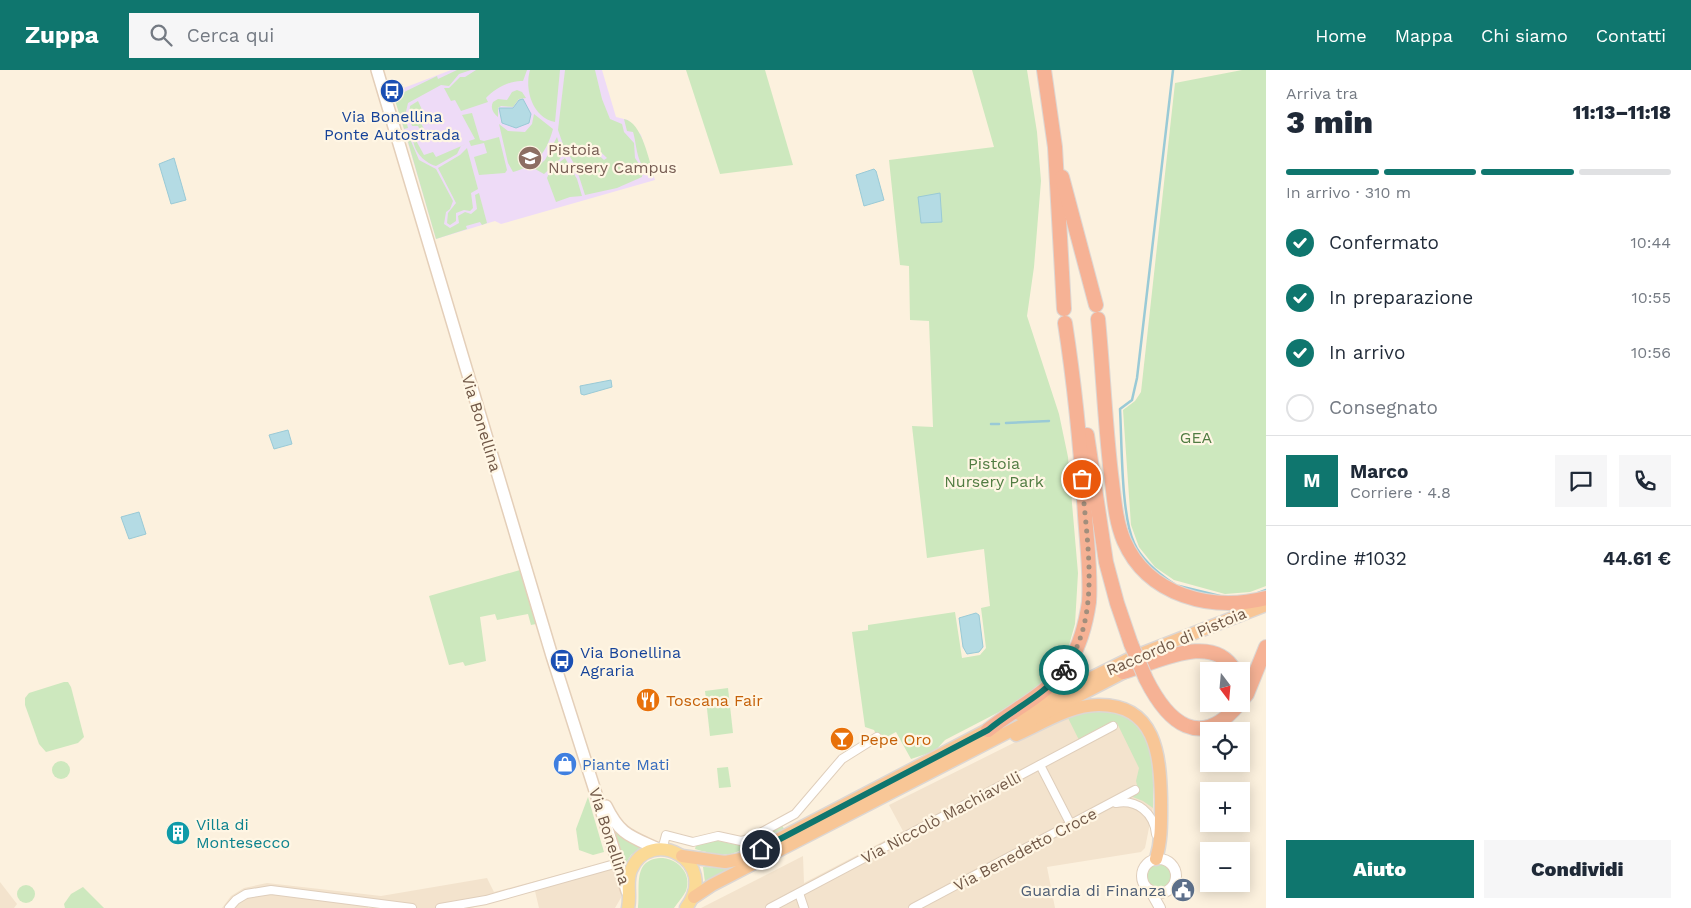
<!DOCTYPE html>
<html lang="it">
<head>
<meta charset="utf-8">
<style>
  :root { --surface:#fff; --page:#f6f6f7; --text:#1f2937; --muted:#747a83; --line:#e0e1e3; --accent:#0f766e }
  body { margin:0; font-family:"Work Sans",sans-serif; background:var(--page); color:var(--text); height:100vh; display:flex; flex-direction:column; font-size:19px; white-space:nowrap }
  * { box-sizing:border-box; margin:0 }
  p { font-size:16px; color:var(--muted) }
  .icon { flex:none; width:28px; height:28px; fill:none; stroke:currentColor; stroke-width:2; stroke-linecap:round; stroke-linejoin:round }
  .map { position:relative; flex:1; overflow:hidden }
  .drawer { display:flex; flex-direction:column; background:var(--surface); width:425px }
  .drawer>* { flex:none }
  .needle { width:32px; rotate:164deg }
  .tools { position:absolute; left:1200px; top:592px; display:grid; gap:10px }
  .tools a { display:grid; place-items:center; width:50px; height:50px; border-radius:0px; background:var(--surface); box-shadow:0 2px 12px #0003; font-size:25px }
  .pin { position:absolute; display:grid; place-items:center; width:42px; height:42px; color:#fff; margin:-21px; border:2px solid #fff; border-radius:50%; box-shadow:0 1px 5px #0007 }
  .courier { position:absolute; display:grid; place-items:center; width:50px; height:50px; margin:-25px; border:4px solid #0f766e; border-radius:50%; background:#fff; color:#222; box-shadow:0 1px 6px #0007 }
  .overview em { font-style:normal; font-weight:800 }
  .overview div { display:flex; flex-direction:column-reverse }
  .overview { display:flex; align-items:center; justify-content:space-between; height:85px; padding:0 20px }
  h1 { font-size:32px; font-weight:800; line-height:38px }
  .bar { display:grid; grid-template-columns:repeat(4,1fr); gap:8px 5px; align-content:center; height:60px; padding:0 20px }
  .bar i { height:6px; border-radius:4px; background:var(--line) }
  .bar .selected { background:var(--accent) }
  .bar p { grid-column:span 4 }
  .line { display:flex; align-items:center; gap:12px; padding:0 20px; border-top:1px solid var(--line) }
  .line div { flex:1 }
  .round { display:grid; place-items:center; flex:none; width:52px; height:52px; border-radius:0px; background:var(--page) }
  ol { padding:0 20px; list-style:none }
  li { display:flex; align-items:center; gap:15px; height:55px }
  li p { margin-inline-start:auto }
  li .icon { padding:5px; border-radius:50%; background:var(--accent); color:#fff; stroke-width:4 }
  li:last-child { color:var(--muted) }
  li i { width:28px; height:28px; border:2px solid var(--line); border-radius:50% }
  .action { display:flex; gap:10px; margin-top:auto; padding:10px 20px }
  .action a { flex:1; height:58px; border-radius:0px; background:var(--accent); color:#fff; font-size:20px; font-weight:800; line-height:58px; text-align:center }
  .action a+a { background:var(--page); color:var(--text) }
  header { display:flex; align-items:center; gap:30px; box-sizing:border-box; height:70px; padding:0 25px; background:var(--accent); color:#fff }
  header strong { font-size:24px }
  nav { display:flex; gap:28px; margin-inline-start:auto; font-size:18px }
  .search { width:350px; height:45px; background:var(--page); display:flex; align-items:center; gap:12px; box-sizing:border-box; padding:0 18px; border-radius:0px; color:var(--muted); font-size:19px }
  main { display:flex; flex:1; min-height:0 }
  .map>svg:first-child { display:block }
  .residential { fill:#f3e3cd }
  .education { fill:#eedbf7 }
  .green { fill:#cde8be }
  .water { fill:#b4dbe4; stroke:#9acad6 }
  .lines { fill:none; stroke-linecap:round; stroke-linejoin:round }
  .stream { stroke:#9acad6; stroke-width:2.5 }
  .minor-casing { stroke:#dfcebb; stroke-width:10 }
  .tertiary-casing { stroke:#dfcebb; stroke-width:12 }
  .secondary-casing { stroke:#e4cfb9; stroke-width:14 }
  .primary-casing { stroke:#ddd7d3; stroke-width:15 }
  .trunk-casing { stroke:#ddd7d3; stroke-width:15 }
  .motorway-casing { stroke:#ddd7d3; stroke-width:16 }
  .minor { stroke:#fff; stroke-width:8 }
  .tertiary { stroke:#fff; stroke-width:10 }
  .secondary { stroke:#fff; stroke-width:11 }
  .primary { stroke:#fbda96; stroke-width:12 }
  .trunk { stroke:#f8c696; stroke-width:12 }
  .motorway { stroke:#f6b295; stroke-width:14 }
  .motorway-bridge-casing { stroke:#ddd7d3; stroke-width:16; stroke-linecap:butt }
  .motorway-bridge { stroke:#f6b295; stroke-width:14 }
  .done { stroke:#a28e7c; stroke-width:5; stroke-dasharray:0 9 }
  .route { stroke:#0f766e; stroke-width:6 }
  .labels { text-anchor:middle; stroke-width:4.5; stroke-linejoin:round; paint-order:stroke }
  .transit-label { font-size:16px; fill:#164399; stroke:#fff6e4 }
  .education-label { font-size:16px; fill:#785e54; stroke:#fff6e4; text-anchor:start }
  .street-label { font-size:16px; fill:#715847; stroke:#fff6e4 }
  .park-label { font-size:16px; fill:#517c42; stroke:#fff6e4 }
  .food-label { font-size:16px; fill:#c56008; stroke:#fff6e4; text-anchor:start }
  .shop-label { font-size:16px; fill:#366cbe; stroke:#fff6e4; text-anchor:start }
  .culture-label { font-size:16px; fill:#0d838f; stroke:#fff6e4; text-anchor:start }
  .service-label { font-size:16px; fill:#4e5e75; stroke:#fff6e4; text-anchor:end }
</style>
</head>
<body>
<header>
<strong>Zuppa</strong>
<div class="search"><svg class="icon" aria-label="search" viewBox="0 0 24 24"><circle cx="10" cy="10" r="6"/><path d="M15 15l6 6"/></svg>Cerca qui</div>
<nav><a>Home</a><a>Mappa</a><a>Chi siamo</a><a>Contatti</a></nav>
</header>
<main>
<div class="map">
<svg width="1266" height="838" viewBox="0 0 1266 838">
  <rect width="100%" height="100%" fill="#fcf1de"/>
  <g class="residential">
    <polygon points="1095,638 1145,667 1148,675 1153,706 1153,738 1145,778 1141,782 1047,797 1055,838 701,838 803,786 804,813 903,761 889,735 1072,644"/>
    <polygon points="611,791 622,826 615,838 539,838 535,821 471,838 387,838 368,835 368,838 222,838 231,826 244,818 267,813 381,826 487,808 494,822"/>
    <polygon points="0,812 17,834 14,838 0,838"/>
  </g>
  <polygon class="education" points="451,0 602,0 616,47 628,50 641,65 655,110 501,154 495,151 436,169 393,22"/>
  <g class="green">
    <polygon points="457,0 471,0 459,4 449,16 441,15 408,33 405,46 408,58 404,59 394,27 437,6 438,9"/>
    <path d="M 476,0 L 527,0 L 523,11 C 510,10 494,19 486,28 L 488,32 L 461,41 L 455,30 L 451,31 L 444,18 L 449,18 L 460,7 L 465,7 Z"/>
    <path d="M 530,0 L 560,0 L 555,52 C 533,48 524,20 530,0 Z"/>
    <path d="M 565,0 L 595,0 L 602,29 L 610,49 L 622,54 L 624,62 L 634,73 L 635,88 L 643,100 L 642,107 L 617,118 L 585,125 L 576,97 L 569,85 C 586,77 590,76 604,90 L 607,88 C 588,69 588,77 565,80 L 558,60 Z"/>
    <polygon points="686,0 765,0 793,95 720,104"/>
    <polygon points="972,0 1027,0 1037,62 1041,111 1034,197 1027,246 1059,344 1068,387 1078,503 1075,554 1068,579 1056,597 1034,620 999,642 945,670 935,681 911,689 896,662 879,671 874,660 865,657 852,562 868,560 868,555 955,542 962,588 980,585 986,578 981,538 990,536 984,479 927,488 912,356 933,357 929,251 910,250 909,196 900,195 889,90 994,77"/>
    <polygon points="1242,0 1266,0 1266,516 1250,522 1225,524 1174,510 1155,497 1139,477 1131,455 1123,340 1135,331 1141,322 1175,13"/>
    <path d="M 517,20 L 522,22 L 526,28 L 519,29 L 513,37 L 501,36 L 498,38 L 498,47 C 493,43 490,38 493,32 L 498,29 L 507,30 L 512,22 Z"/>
    <polygon points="418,31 424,44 418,47 424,59 420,60 418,56 412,56 409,47 410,36"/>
    <polygon points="472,43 480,70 484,71 499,67 507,100 505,103 479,105 474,87 487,83 484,73 471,76 469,71 475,69 462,45"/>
    <path d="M 534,44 L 553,59 C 547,81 537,96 513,102 L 508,93 L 499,54 L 508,61 L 525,62 L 532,54 Z"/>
    <path d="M 624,49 C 642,52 649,91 654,106 L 650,107 L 649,101 C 636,95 637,74 633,62 L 627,61 Z"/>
    <polygon points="408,64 419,90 436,99 453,131 450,139 446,142 444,154 450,158 459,153 458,146 465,142 471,144 477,139 475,125 479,123 487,153 482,155 480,152 466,156 467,159 436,169 406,65"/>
    <path d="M 413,65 L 424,85 L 433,82 L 436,87 L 466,74 L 461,76 L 457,84 L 436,96 C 423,92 412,80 413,65 Z"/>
    <polygon points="557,67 562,83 560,89 544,104 535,99 545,90"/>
    <polygon points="467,78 478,119 471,123 473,138 470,141 464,140 456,143 456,151 450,155 447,153 448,143 456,133 438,98 460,85"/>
    <polygon points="565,88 577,109 582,126 570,127 556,132 547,108 551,99"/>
    <polygon points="520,500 536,554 531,555 528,544 497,550 495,544 480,547 486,591 465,596 463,592 449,595 429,526"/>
    <polygon points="64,612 68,612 71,617 84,667 78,673 46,682 39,674 25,635 25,628 29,623"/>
    <polygon points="728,618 733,663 710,666 705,621"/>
    <path d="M 1095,638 C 1105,640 1117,641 1126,645 C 1156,659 1153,711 1153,738 L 1143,731 L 1130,726 L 1139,723 L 1136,711 L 1139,698 L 1117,653 L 1079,670 L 1067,646 Z"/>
    <circle cx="61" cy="700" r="9"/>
    <polygon points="728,697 731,717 719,718 717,698"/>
    <polygon points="588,727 604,782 593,785 579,780 576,759"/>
    <path d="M 782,755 L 785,761 C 765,761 750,779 731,784 C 719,786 706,782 695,779 L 696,775 C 720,765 724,776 743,774 C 755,773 770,761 782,755 Z"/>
    <polygon points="615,762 642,777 631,785 626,793 624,794 612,764"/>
    <path d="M 663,788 C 679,790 692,804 686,821 C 683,827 678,832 674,838 L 638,838 C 641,818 631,788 663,788 Z"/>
    <circle cx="1159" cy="806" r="12"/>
    <polygon points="703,797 736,798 705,812"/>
    <circle cx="26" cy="824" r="9"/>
    <polygon points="83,817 104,838 65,838 64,834 71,824"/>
  </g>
  <g class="water">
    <polygon points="523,29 531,44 529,53 516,58 502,53 499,38 513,38 519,30"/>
    <polygon points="174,88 186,130 171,134 159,94"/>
    <polygon points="874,99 876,101 884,130 864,136 856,105"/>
    <polygon points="940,123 942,152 921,153 918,127"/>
    <polygon points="611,310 612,317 584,325 581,324 580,316"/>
    <polygon points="288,360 292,374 274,379 269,365"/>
    <polygon points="139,442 146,464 129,469 121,447"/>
    <polygon points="976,543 979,545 983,577 979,582 967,584 963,577 959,548"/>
  </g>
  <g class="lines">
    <g class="stream">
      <path d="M 1173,0 L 1137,308 L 1132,330 L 1120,339 C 1122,373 1121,445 1134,473 C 1142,491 1159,504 1174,514"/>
      <polyline points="1006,353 1049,351"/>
      <polyline points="991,354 999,354"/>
      <polyline points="1179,516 1220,526"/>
      <polyline points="1258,523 1266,520"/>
    </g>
    <g class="minor-casing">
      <g id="minor">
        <polyline points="1040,695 1071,755"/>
        <path d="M 1116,733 C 1137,729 1154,743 1156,764"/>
        <polyline points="662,780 666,765 693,772 718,766 741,771 751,768 795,744 842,689 877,667"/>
        <polyline points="799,823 804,838"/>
        <polyline points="229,838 236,830 246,824 271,820 412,838"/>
        <polyline points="440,838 486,830 618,793"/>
        <polyline points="770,838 1113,656"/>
        <polyline points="913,838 1135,720"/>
      </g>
    </g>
    <g class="tertiary-casing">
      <g id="tertiary">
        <circle cx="1159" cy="806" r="17"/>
        <polyline points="1150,820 1160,838"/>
      </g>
    </g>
    <g class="secondary-casing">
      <g id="secondary">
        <polyline points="377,0 552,586 627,821"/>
        <path d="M 606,736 C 620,765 630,766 658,779"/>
      </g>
    </g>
    <g class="primary-casing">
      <path id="primary" d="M 628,838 C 631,825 626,812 631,800 C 650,755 721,791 686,838"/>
    </g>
    <g class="trunk-casing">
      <g id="trunk">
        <polyline points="1019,644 1133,587 1266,535"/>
        <path d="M 1016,665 C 1041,654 1071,635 1098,635 C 1156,634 1160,685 1161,729 C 1161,750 1162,769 1156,789"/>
        <polyline points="682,786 725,792 741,789 997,655"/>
        <polyline points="694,827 712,815 1132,598"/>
      </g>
    </g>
    <g class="motorway-casing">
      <g id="motorway">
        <polyline points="1044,0 1055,77 1064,239"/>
        <polyline points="1062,107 1096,235"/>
        <path d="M 1098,249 C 1103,301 1105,352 1111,404 C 1114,426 1115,450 1124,471 C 1148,526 1212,542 1266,528"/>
        <polyline points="1087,365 1106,492 1117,533 1131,574"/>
        <path d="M 1123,602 C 1154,594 1213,560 1235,601"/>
        <path d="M 1146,609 C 1168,653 1200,681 1239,634"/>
        <polyline points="1241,631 1247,624 1266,577"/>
        <path d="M 988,660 C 1015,638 1049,624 1069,593 C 1080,575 1086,553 1089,532 C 1091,503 1087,474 1085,445 C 1081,380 1075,317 1065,253"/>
      </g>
    </g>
    <use href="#minor" class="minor"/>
    <use href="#tertiary" class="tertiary"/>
    <use href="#secondary" class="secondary"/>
    <use href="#primary" class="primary"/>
    <use href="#trunk" class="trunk"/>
    <use href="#motorway" class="motorway"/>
    <g class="motorway-bridge-casing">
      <polyline id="motorway-bridge" points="1131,574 1146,609"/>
    </g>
    <use href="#motorway-bridge" class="motorway-bridge"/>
  </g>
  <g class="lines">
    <path class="done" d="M 1064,600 C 1103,545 1086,472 1082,409"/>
    <path class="route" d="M 761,779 L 988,660 C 1013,639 1043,626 1064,600"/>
  </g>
  <defs>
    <g id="bus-disc" transform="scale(1.25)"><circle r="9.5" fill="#1a4fb4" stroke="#fff6e4"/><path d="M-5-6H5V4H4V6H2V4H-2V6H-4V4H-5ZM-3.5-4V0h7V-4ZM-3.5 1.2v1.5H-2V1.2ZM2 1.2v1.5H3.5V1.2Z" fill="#fff"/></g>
    <g id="university-disc" transform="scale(1.25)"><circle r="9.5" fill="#8d6e63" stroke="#fff6e4"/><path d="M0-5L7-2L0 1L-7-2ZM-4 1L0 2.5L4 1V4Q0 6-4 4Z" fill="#fff"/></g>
    <g id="restaurant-disc" transform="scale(1.25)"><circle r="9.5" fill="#e8710a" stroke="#fff6e4"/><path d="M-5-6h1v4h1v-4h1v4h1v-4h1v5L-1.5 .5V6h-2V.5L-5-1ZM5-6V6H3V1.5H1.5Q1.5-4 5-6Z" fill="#fff"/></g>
    <g id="bar-disc" transform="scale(1.25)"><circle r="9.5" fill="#e8710a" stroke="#fff6e4"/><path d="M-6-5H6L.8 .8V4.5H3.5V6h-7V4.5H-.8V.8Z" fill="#fff"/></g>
    <g id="shop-disc" transform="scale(1.25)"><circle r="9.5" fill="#3f7fe0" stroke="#fff6e4"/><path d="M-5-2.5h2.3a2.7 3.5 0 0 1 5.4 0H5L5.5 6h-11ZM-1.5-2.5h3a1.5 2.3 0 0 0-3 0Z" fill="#fff"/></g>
    <g id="building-disc" transform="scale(1.25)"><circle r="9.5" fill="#0f9aa8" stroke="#fff6e4"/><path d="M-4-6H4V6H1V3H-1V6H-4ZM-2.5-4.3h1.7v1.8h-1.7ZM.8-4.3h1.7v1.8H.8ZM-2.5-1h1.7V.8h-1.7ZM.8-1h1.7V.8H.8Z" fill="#fff"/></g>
    <g id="civic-disc" transform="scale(1.25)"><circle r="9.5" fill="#5c6f8a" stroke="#fff6e4"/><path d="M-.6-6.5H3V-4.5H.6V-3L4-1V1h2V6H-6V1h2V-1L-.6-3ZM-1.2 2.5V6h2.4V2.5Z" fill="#fff"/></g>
  </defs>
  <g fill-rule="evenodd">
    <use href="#bus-disc" x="392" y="21"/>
    <use href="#university-disc" x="530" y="88"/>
    <use href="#bus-disc" x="562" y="591"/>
    <use href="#restaurant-disc" x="648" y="630"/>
    <use href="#bar-disc" x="842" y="669"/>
    <use href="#shop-disc" x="565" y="694"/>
    <use href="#building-disc" x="178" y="763"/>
    <use href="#civic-disc" x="1183" y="820"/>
  </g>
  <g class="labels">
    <g class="transit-label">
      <text x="392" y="52">Via Bonellina<tspan x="392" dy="18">Ponte Autostrada</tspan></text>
      <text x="580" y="588" text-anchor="start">Via Bonellina<tspan x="580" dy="18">Agraria</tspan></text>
    </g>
    <g class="education-label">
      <text x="548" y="85">Pistoia<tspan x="548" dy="18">Nursery Campus</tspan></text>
    </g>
    <g class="street-label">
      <text transform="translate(482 353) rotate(73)" y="6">Via Bonellina</text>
      <text transform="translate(1176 571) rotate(-23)" y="6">Raccordo di Pistoia</text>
      <text transform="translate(941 747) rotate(-28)" y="6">Via Niccolò Machiavelli</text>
      <text transform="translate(610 766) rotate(72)" y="6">Via Bonellina</text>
      <text transform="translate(1025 779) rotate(-28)" y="6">Via Benedetto Croce</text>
    </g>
    <g class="park-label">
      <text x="1196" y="373">GEA</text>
      <text x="994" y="399">Pistoia<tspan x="994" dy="18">Nursery Park</tspan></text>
    </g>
    <g class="food-label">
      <text x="666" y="636">Toscana Fair</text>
      <text x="860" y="675">Pepe Oro</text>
    </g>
    <g class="shop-label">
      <text x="582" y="700">Piante Mati</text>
    </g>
    <g class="culture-label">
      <text x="196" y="760">Villa di<tspan x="196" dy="18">Montesecco</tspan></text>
    </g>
    <g class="service-label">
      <text x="1166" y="826">Guardia di Finanza</text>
    </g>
  </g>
</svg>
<div class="tools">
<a><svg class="needle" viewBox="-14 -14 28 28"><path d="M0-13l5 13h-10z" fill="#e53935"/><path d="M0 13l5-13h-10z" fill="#747a83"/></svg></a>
<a><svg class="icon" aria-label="locate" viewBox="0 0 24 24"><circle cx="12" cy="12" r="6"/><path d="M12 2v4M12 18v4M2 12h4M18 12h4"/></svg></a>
<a>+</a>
<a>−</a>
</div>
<div class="pin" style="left:1082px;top:409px;background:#ea580c"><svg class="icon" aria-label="bag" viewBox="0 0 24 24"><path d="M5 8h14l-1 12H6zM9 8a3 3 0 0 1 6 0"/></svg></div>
<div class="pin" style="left:761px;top:779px;background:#1f2937"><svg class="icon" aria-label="home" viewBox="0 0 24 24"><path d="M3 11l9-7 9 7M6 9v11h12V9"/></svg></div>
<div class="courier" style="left:1064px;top:600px"><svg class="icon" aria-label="bike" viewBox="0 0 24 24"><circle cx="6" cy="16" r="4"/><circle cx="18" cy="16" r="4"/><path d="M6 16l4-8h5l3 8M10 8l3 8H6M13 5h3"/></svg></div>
</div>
<section class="drawer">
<div class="overview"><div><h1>3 min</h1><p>Arriva tra</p></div><em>11:13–11:18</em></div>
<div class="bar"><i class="selected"></i><i class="selected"></i><i class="selected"></i><i></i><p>In arrivo · 310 m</p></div>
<ol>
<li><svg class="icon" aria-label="check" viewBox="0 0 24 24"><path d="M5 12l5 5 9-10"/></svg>Confermato<p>10:44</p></li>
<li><svg class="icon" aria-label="check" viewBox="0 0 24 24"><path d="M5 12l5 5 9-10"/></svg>In preparazione<p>10:55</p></li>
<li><svg class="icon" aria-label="check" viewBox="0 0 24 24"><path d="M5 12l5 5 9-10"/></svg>In arrivo<p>10:56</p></li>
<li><i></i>Consegnato</li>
</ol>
<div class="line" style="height:90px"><b class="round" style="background:var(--accent);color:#fff">M</b><div><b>Marco</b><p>Corriere · 4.8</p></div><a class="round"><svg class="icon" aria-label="chat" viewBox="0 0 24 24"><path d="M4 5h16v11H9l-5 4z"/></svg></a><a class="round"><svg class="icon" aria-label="phone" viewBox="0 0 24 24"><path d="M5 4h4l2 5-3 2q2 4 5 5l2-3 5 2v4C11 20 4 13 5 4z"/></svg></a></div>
<div class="line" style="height:65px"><div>Ordine #1032</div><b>44.61 €</b></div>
<div class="action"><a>Aiuto</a><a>Condividi</a></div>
</section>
</main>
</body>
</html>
